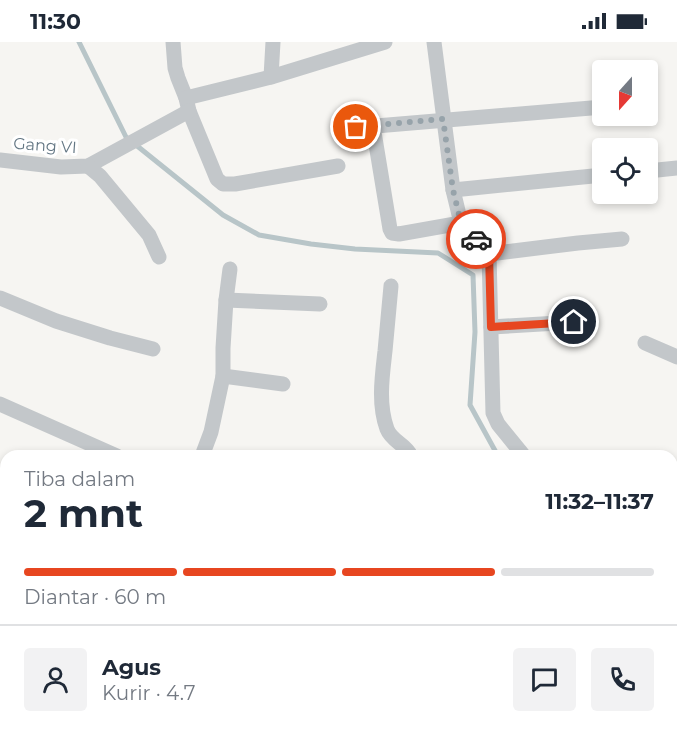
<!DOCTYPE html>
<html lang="id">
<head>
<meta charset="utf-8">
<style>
  :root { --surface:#fff; --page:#f2f2f3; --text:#1f2937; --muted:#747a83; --line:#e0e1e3; --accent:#e74620 }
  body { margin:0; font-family:Montserrat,sans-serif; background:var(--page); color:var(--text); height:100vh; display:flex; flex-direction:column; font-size:22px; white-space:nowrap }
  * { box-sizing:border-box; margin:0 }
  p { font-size:20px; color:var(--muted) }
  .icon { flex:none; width:33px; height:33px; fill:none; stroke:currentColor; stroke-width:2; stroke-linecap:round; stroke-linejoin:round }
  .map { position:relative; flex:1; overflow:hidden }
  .details { position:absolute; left:0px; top:408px; width:678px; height:294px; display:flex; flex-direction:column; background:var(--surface); border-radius:18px 18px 0 0; box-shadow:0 3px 9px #0003 }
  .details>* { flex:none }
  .needle { width:39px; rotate:201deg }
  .tools { position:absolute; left:592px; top:18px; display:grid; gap:12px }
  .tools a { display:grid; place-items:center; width:66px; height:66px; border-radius:6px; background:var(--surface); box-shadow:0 3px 9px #0003; font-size:30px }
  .pin { position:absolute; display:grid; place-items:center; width:51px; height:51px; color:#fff; margin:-26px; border:3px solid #fff; border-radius:50%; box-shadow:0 2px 6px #0007 }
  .courier { position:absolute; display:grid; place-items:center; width:60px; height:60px; margin:-30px; border:4px solid #e74620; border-radius:50%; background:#fff; color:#222; box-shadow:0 2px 8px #0007 }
  .overview em { font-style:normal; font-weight:700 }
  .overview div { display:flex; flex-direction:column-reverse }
  .overview { display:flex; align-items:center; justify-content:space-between; height:102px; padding:0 24px }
  h1 { font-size:39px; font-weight:700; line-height:45px }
  .bar { display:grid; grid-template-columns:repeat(4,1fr); gap:9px 6px; align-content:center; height:72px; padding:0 24px }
  .bar i { height:8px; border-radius:4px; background:var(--line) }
  .bar .active { background:var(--accent) }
  .bar p { grid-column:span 4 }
  .line { display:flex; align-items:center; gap:15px; padding:0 24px; border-top:2px solid var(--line) }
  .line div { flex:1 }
  .round { display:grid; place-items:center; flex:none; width:63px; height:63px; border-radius:6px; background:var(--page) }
  .status { display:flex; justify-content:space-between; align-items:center; height:42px; padding:0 30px; background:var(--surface); direction:ltr }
  .status svg { height:16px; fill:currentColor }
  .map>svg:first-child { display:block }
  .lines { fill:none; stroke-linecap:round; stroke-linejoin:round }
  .stream { stroke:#b8c5c8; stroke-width:5 }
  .minor { stroke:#c3c7ca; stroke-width:15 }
  .done { stroke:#97a3aa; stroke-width:6; stroke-dasharray:0 10.8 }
  .route { stroke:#e74620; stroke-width:8 }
  .labels { text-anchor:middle; stroke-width:6; stroke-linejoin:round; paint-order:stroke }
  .street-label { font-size:16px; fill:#647784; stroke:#fff }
</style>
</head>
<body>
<div class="status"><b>11:30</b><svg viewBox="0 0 49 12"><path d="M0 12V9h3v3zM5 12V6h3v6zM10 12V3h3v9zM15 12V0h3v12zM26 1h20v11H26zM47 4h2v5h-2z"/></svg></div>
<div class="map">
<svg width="677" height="702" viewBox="0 0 677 702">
  <rect width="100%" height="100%" fill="#f6f5f2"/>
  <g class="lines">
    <g class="stream">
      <polyline points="79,0 126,95 223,173 259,193 311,202 355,207 438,211 473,233 475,290 470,363 498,414"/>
      <polyline points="252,702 259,696"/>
    </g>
    <g class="minor">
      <polyline points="173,0 175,26 178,36 186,56 189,69 217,137 223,142 235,142 338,124"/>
      <polyline points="434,0 453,148 461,181 489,212 493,371 498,382 524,414"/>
      <polyline points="271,35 273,0"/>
      <polyline points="186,56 271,35 385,0"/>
      <polyline points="373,84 390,187 392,191 399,192 461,181"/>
      <polyline points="340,87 603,65"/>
      <polyline points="0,118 61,125 88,124 189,69"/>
      <polyline points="88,124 100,134 149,193 159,215"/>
      <polyline points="648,129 677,126"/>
      <polyline points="453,148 603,133"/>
      <polyline points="489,212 578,201 622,197"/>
      <path d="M 391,244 C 389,266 387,287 385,309 C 382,335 378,362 387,387 C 392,400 406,402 411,414"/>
      <polyline points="0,256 56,279 110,296 153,307"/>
      <polyline points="226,258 320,262"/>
      <polyline points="491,285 575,280"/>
      <polyline points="645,301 677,315"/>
      <polyline points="223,334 283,342"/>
      <polyline points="0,362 117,414"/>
      <polyline points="202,414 211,390 223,334 223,306 226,258 230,227"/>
      <polyline points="0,456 6,459"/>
      <polyline points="672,481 677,482"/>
      <polyline points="672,580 677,580"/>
      <polyline points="0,633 6,636"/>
      <polyline points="672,650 677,648"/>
      <polyline points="71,702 73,696"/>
      <polyline points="152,702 155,696"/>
      <polyline points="274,702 292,696"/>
    </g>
  </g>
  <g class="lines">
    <polyline class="done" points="356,85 443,77 453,148 461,181 476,197"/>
    <polyline class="route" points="476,197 489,212 491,285 574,280"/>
  </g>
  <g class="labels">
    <g class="street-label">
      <text transform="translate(45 103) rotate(4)" y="6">Gang VI</text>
    </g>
  </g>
</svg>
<div class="tools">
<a><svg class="needle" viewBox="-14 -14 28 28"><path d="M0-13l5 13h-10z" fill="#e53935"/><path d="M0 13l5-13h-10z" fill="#747a83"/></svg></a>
<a><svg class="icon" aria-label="locate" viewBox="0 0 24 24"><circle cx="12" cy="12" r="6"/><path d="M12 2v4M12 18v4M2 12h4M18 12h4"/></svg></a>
</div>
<div class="pin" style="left:356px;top:85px;background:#ea580c"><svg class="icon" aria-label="bag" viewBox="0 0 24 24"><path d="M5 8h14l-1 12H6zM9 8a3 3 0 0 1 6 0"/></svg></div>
<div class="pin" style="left:574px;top:280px;background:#1f2937"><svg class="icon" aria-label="home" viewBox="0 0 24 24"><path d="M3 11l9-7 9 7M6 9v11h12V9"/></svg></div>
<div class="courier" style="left:476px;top:197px"><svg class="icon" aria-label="car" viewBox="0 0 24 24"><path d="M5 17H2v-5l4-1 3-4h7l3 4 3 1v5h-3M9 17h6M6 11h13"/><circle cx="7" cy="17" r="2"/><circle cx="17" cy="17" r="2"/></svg></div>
<section class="details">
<div class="overview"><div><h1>2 mnt</h1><p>Tiba dalam</p></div><em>11:32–11:37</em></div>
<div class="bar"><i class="active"></i><i class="active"></i><i class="active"></i><i></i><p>Diantar · 60 m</p></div>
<div class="line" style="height:108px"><a class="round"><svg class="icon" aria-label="person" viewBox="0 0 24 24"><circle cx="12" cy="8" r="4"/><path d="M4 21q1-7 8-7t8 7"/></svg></a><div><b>Agus</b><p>Kurir · 4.7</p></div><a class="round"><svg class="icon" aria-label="chat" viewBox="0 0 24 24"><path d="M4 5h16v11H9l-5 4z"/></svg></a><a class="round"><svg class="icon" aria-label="phone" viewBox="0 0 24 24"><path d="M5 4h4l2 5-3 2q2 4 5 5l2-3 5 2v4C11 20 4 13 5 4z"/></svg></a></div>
</section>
</div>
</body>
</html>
